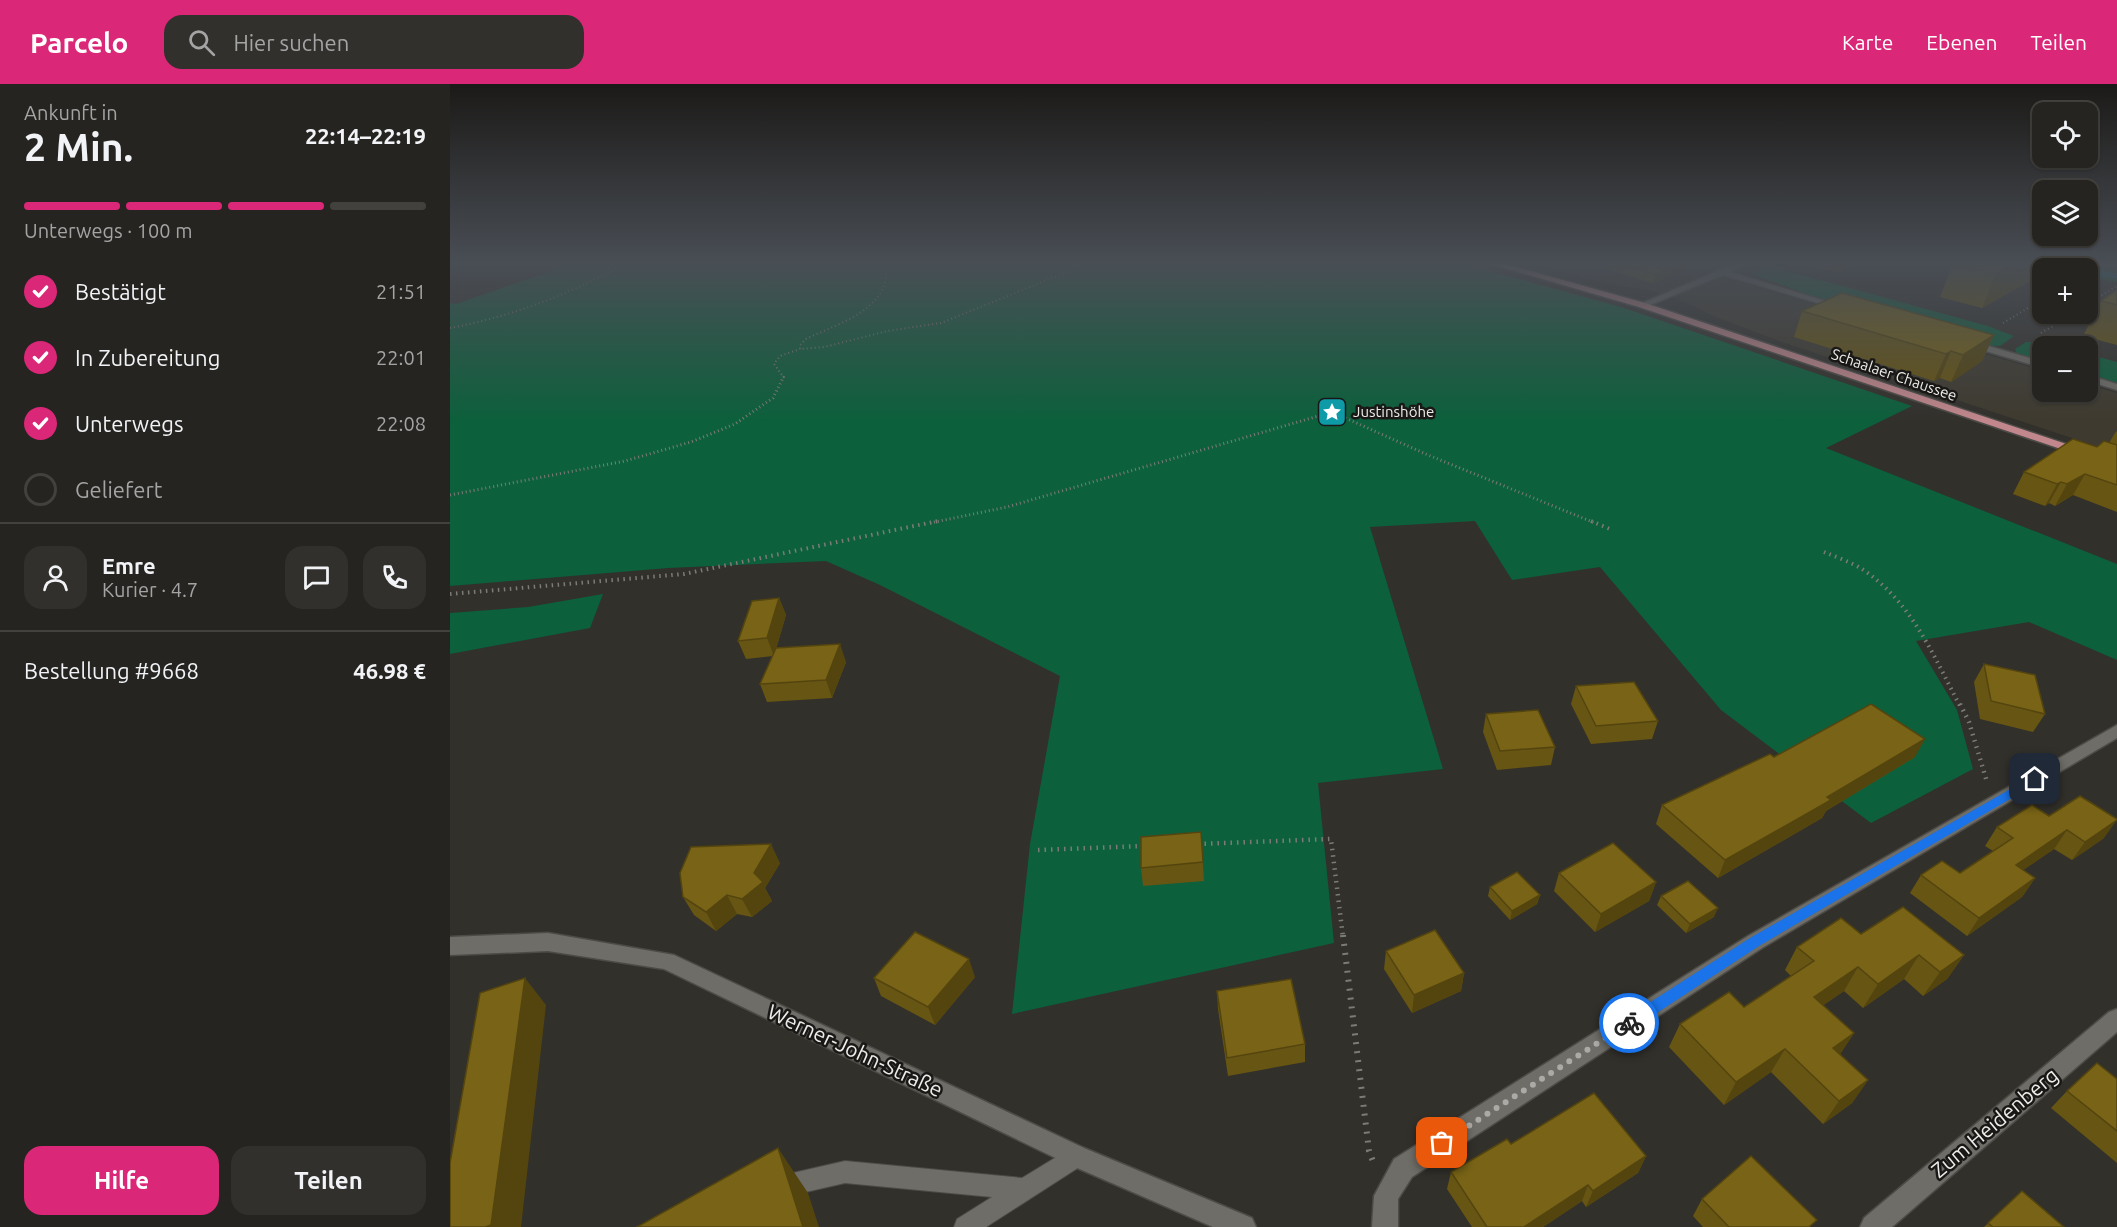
<!DOCTYPE html>
<html lang="de">
<head>
<meta charset="utf-8">
<style>
  :root { --surface:#262420; --page:#32302d; --text:#f1f3f6; --muted:#a4a4a5; --line:#42413e; --accent:#db2777 }
  body { margin:0; font-family:Ubuntu,sans-serif; background:var(--page); color:var(--text); height:100vh; display:flex; flex-direction:column; font-size:22px; white-space:nowrap }
  * { box-sizing:border-box; margin:0 }
  p { font-size:20px; color:var(--muted) }
  .icon { flex:none; width:33px; height:33px; fill:none; stroke:currentColor; stroke-width:2; stroke-linecap:round; stroke-linejoin:round }
  .map { position:relative; flex:1; overflow:hidden }
  .drawer { display:flex; flex-direction:column; background:var(--surface); width:450px }
  .drawer>* { flex:none }
  .buttons { position:absolute; left:1582px; top:18px; display:grid; gap:12px }
  .buttons a { display:grid; place-items:center; width:66px; height:66px; border-radius:12px; background:var(--surface); box-shadow:0 2px 4px #0004,0 0 0 2px var(--line); font-size:30px }
  .pin { position:absolute; display:grid; place-items:center; width:51px; height:51px; color:#fff; margin:-26px; border-radius:12px; box-shadow:0 3px 9px #0006 }
  .courier { position:absolute; display:grid; place-items:center; width:60px; height:60px; margin:-30px; border:4px solid #1a73e8; border-radius:50%; background:#fff; color:#222; box-shadow:0 2px 8px #0007 }
  .overview em { font-style:normal; font-weight:700 }
  .overview div { display:flex; flex-direction:column-reverse }
  .overview { display:flex; align-items:center; justify-content:space-between; height:102px; padding:0 24px }
  h1 { font-size:39px; font-weight:700; line-height:45px }
  .bar { display:grid; grid-template-columns:repeat(4,1fr); gap:9px 6px; align-content:center; height:72px; padding:0 24px }
  .bar i { height:8px; border-radius:4px; background:var(--line) }
  .bar .current { background:var(--accent) }
  .bar p { grid-column:span 4 }
  .line { display:flex; align-items:center; gap:15px; padding:0 24px; border-top:2px solid var(--line) }
  .line div { flex:1 }
  .round { display:grid; place-items:center; flex:none; width:63px; height:63px; border-radius:18px; background:var(--page) }
  ol { padding:0 24px; list-style:none }
  li { display:flex; align-items:center; gap:18px; height:66px }
  li p { margin-inline-start:auto }
  li .icon { padding:6px; border-radius:50%; background:var(--accent); color:#fff; stroke-width:4 }
  li:last-child { color:var(--muted) }
  li i { width:33px; height:33px; border:3px solid var(--line); border-radius:50% }
  .cta { display:flex; gap:12px; margin-top:auto; padding:12px 24px }
  .cta a { flex:1; height:69px; border-radius:18px; background:var(--accent); color:#fff; font-size:24px; font-weight:700; line-height:69px; text-align:center }
  .cta a+a { background:var(--page); color:var(--text) }
  header { display:flex; align-items:center; gap:36px; box-sizing:border-box; height:84px; padding:0 30px; background:var(--accent); color:#fff }
  header strong { font-size:28px }
  nav { display:flex; gap:33px; margin-inline-start:auto; font-size:21px }
  .search { width:420px; height:54px; background:var(--page); display:flex; align-items:center; gap:15px; box-sizing:border-box; padding:0 21px; border-radius:18px; color:var(--muted); font-size:22px }
  main { display:flex; flex:1; min-height:0 }
  .map>svg:first-child { display:block }
  .built { fill:#3e3a2f }
  .green { fill:#0c603c }
  .lines { fill:none; stroke-linecap:round; stroke-linejoin:round }
  .stream { stroke:#037a91; stroke-width:5 }
  .lane-casing { stroke:#4d4b47; stroke-width:2 }
  .street-casing { stroke:#4d4b47; stroke-width:3 }
  .primary-casing { stroke:#4d4b47; stroke-width:3 }
  .path-far4 { stroke:#7d7b77; stroke-width:2; stroke-dasharray:1 3; stroke-linecap:butt }
  .path-far3 { stroke:#7d7b77; stroke-width:3; stroke-dasharray:1 3; stroke-linecap:butt }
  .path-far2 { stroke:#7d7b77; stroke-width:4; stroke-dasharray:1.5 4.5; stroke-linecap:butt }
  .path-far1 { stroke:#7d7b77; stroke-width:4.5; stroke-dasharray:1.5 5; stroke-linecap:butt }
  .path { stroke:#7d7b77; stroke-width:6; stroke-dasharray:2 7; stroke-linecap:butt }
  .lane { fill:#6f6d67; fill-rule:evenodd }
  .street { fill:#6f6d67; fill-rule:evenodd }
  .primary { fill:#c1878c; fill-rule:evenodd }
  .wall { fill:#675513 }
  .shaded-wall { fill:#54450f }
  .building { fill:#786316; stroke:#54450f; stroke-width:1.5 }
  .route { fill:#1a73e8 }
  .done { stroke:#acaaa6; stroke-width:6; stroke-dasharray:0 10.8 }
  .labels { text-anchor:middle; stroke-width:5; stroke-linejoin:round; paint-order:stroke }
  .far-street-label { font-size:15px; fill:#edece8; stroke:#191816 }
  .far-poi-label { font-size:15px; fill:#edece8; stroke:#191816; text-anchor:start }
  .near-street-label { font-size:21px; fill:#edece8; stroke:#191816 }
</style>
</head>
<body>
<header>
<strong>Parcelo</strong>
<div class="search"><svg class="icon" aria-label="search" viewBox="0 0 24 24"><circle cx="10" cy="10" r="6"/><path d="M15 15l6 6"/></svg>Hier suchen</div>
<nav><a>Karte</a><a>Ebenen</a><a>Teilen</a></nav>
</header>
<main>
<section class="drawer">
<div class="overview"><div><h1>2 Min.</h1><p>Ankunft in</p></div><em>22:14–22:19</em></div>
<div class="bar"><i class="current"></i><i class="current"></i><i class="current"></i><i></i><p>Unterwegs · 100 m</p></div>
<ol>
<li><svg class="icon" aria-label="check" viewBox="0 0 24 24"><path d="M5 12l5 5 9-10"/></svg>Bestätigt<p>21:51</p></li>
<li><svg class="icon" aria-label="check" viewBox="0 0 24 24"><path d="M5 12l5 5 9-10"/></svg>In Zubereitung<p>22:01</p></li>
<li><svg class="icon" aria-label="check" viewBox="0 0 24 24"><path d="M5 12l5 5 9-10"/></svg>Unterwegs<p>22:08</p></li>
<li><i></i>Geliefert</li>
</ol>
<div class="line" style="height:108px"><a class="round"><svg class="icon" aria-label="person" viewBox="0 0 24 24"><circle cx="12" cy="8" r="4"/><path d="M4 21q1-7 8-7t8 7"/></svg></a><div><b>Emre</b><p>Kurier · 4.7</p></div><a class="round"><svg class="icon" aria-label="chat" viewBox="0 0 24 24"><path d="M4 5h16v11H9l-5 4z"/></svg></a><a class="round"><svg class="icon" aria-label="phone" viewBox="0 0 24 24"><path d="M5 4h4l2 5-3 2q2 4 5 5l2-3 5 2v4C11 20 4 13 5 4z"/></svg></a></div>
<div class="line" style="height:78px"><div>Bestellung #9668</div><b>46.98 €</b></div>
<div class="cta"><a>Hilfe</a><a>Teilen</a></div>
</section>
<div class="map">
<svg width="1667" height="1143" viewBox="0 0 1667 1143">
  <rect width="100%" height="100%" fill="#32302b"/>
  <polygon class="built" points="1070,178 1271,178 1254,188 1593,287 1593,308 1638,308 1638,301 1667,309 1667,369 1329,257 1263,232 1238,219 1201,207 1156,199"/>
  <g class="green">
    <polygon points="119,178 1007,178 1171,223 1462,322 1376,364 1667,480 1667,576 1579,538 1466,557 1507,626 1523,685 1421,739 1271,626 1150,483 1062,496 1025,437 920,443 993,685 868,699 884,859 562,930 580,760 610,592 430,501 376,477 218,484 0,502 0,219 6,220 98,188"/>
    <polygon points="1547,178 1616,178 1663,184 1667,184 1667,198 1638,193 1638,184 1593,184"/>
    <polygon points="1320,182 1538,242 1564,252 1550,262 1531,261 1363,212 1301,190"/>
    <polygon points="1576,258 1588,258 1609,262 1593,262 1593,279 1567,270 1565,265"/>
    <polygon points="1638,270 1667,278 1667,301 1638,292"/>
    <polygon points="153,510 140,544 0,570 0,529 78,523"/>
  </g>
  <g class="lines">
    <g class="stream">
      <polyline points="1575,178 1621,184"/>
      <polyline points="1638,187 1667,192"/>
    </g>
    <g class="lane-casing">
      <polygon id="lane" points="626,1061 634,1064 637,1072 634,1080 536,1143 504,1143 507,1135 542,1113 395,1099 334,1113 326,1110 323,1102 326,1094 334,1091 395,1077 572,1094"/>
    </g>
    <g class="street-casing">
      <g id="street">
        <polygon points="1288,178 1300,178 1280,188 1395,223 1388,225 1273,191 1195,223 1188,221"/>
        <polygon points="1635,178 1667,180 1667,184 1639,180"/>
        <polygon points="1518,256 1593,278 1593,284 1515,261 1515,257"/>
        <polygon points="1638,291 1667,300 1667,306 1638,297"/>
        <polygon points="1667,641 1667,654 1312,864 962,1093 948,1115 948,1143 922,1143 924,1112 944,1075 1298,852"/>
        <polygon points="98,849 224,871 634,1064 802,1134 806,1143 763,1143 618,1080 214,885 98,867 0,871 0,853"/>
        <polygon points="1667,925 1667,948 1442,1143 1410,1143 1414,1134 1659,928"/>
      </g>
    </g>
    <g class="primary-casing">
      <polygon id="primary" points="1034,178 1048,178 1195,219 1667,377 1667,384 1189,223"/>
    </g>
    <g class="path-far4">
      <path d="M 437,178 C 436,187 437,198 432,206 C 419,232 380,243 356,255 L 350,261 L 350,265 L 375,263 L 437,247 L 491,239 L 642,178"/>
      <polyline points="1638,220 1667,202"/>
      <polyline points="1553,239 1593,215"/>
      <path d="M 0,244 C 64,232 122,209 179,178"/>
      <polyline points="1591,249 1623,230"/>
      <polyline points="334,294 324,280 330,272 350,265"/>
    </g>
    <g class="path-far3">
      <polyline points="0,411 175,377 241,358 285,340 323,314 334,292"/>
      <polyline points="480,439 557,423 882,328 978,371 1145,439"/>
    </g>
    <g class="path-far2">
      <polyline points="1141,437 1160,445"/>
      <path d="M 1374,468 C 1386,473 1401,478 1412,485 C 1462,518 1483,571 1510,622"/>
      <polyline points="0,510 234,490 488,437"/>
    </g>
    <g class="path-far1">
      <polyline points="1510,620 1519,638 1537,698"/>
      <polyline points="748,760 881,755 893,853"/>
      <polyline points="588,766 693,762"/>
    </g>
    <polyline class="path" points="893,851 919,1067 924,1080"/>
    <use href="#lane" class="lane"/>
    <use href="#street" class="street"/>
    <use href="#primary" class="primary"/>
  </g>
  <g class="wall">
    <polygon points="1133,178 1252,178 1203,199"/>
    <polygon points="1350,178 1411,178 1388,189"/>
    <polygon points="1597,178 1595,184 1593,184 1592,190 1532,224 1490,213 1503,180"/>
    <polygon points="1667,206 1667,261 1633,252 1651,217"/>
    <polygon points="1352,227 1544,251 1532,277 1501,298 1490,294 1484,297 1344,253"/>
    <polygon points="1667,347 1667,428 1623,411 1605,422 1599,419 1595,422 1563,410 1574,388 1659,359 1665,349"/>
    <polygon points="329,514 336,531 326,565 396,578 382,614 317,618 310,600 323,572 296,575 288,557"/>
    <polygon points="1534,580 1595,630 1583,648 1530,635 1524,598"/>
    <polygon points="1126,602 1208,637 1202,655 1141,660 1121,620"/>
    <polygon points="1036,630 1105,663 1101,681 1047,686 1033,648"/>
    <polygon points="1324,673 1465,673 1376,727 1372,734 1268,794 1206,740 1212,721"/>
    <polygon points="1599,732 1654,754 1622,776 1604,765 1573,786 1585,794 1572,813 1517,852 1460,809 1471,791 1510,789 1543,767 1535,762 1547,743"/>
    <polygon points="751,748 754,797 693,802 691,784"/>
    <polygon points="330,779 315,804 322,817 302,833 287,830 266,847 244,831 233,813"/>
    <polygon points="1109,789 1206,798 1199,817 1145,848 1104,807"/>
    <polygon points="1040,803 1090,811 1087,820 1060,836 1038,812"/>
    <polygon points="1211,812 1264,833 1236,849 1207,821"/>
    <polygon points="1411,850 1514,871 1497,895 1473,912 1454,895 1413,924 1394,907 1373,921 1404,949 1390,970 1418,996 1402,1019 1373,1040 1321,988 1274,1021 1219,963 1230,940 1294,923 1341,892 1335,886 1347,863"/>
    <polygon points="936,867 1014,889 1011,907 962,929 934,885"/>
    <polygon points="525,893 485,941 431,912 424,894"/>
    <polygon points="767,907 855,960 855,978 778,992 768,925"/>
    <polygon points="1667,995 1667,1079 1601,1024 1617,1007"/>
    <polygon points="1061,1060 1196,1072 1188,1089 1136,1123 1132,1117 1093,1143 1022,1143 997,1105 1001,1088"/>
    <polygon points="1572,1107 1614,1143 1534,1143"/>
    <polygon points="1252,1115 1361,1143 1253,1143 1243,1132"/>
  </g>
  <g class="shaded-wall">
    <polygon points="1232,178 1252,178 1203,199 1205,190"/>
    <polygon points="1394,178 1411,178 1388,189 1391,179"/>
    <polygon points="1569,178 1597,178 1595,184 1593,184 1592,190 1532,224 1546,190"/>
    <polygon points="1544,251 1532,277 1501,298 1513,271"/>
    <polygon points="1501,267 1490,294 1484,297 1496,270"/>
    <polygon points="1635,390 1623,411 1605,422 1617,400"/>
    <polygon points="1611,398 1599,419 1595,422 1607,400"/>
    <polygon points="329,514 336,531 324,572 317,554"/>
    <polygon points="390,560 396,578 382,614 376,596"/>
    <polygon points="1475,655 1465,673 1376,727 1372,734 1268,794 1275,776 1377,713"/>
    <polygon points="1667,736 1654,754 1622,776 1635,758"/>
    <polygon points="1617,746 1604,765 1553,800 1566,781"/>
    <polygon points="321,760 330,779 315,804 322,817 302,833 292,815 304,789"/>
    <polygon points="1585,794 1572,813 1517,852 1529,834"/>
    <polygon points="1206,798 1199,817 1145,848 1151,830"/>
    <polygon points="277,811 287,830 266,847 256,828"/>
    <polygon points="1090,811 1087,820 1060,836 1062,827"/>
    <polygon points="1268,824 1264,833 1236,849 1240,840"/>
    <polygon points="1469,871 1454,895 1413,924 1428,900"/>
    <polygon points="1514,871 1497,895 1473,912 1490,888"/>
    <polygon points="519,875 525,893 485,941 478,923"/>
    <polygon points="1408,883 1394,907 1351,937 1364,913"/>
    <polygon points="1014,889 1011,907 962,929 964,911"/>
    <polygon points="75,894 96,921 71,1143 35,1143"/>
    <polygon points="1404,949 1389,972 1383,964"/>
    <polygon points="1335,965 1321,988 1274,1021 1286,998"/>
    <polygon points="1418,996 1402,1019 1373,1040 1389,1017"/>
    <polygon points="328,1064 358,1109 369,1143 353,1143"/>
    <polygon points="1196,1072 1188,1089 1136,1123 1143,1107"/>
    <polygon points="1138,1101 1132,1117 1093,1143 1074,1143"/>
  </g>
  <g class="building">
    <polygon points="1166,178 1232,178 1205,190"/>
    <polygon points="1506,178 1569,178 1546,190 1503,180"/>
    <polygon points="1667,206 1667,221 1651,217"/>
    <polygon points="1392,209 1544,251 1513,271 1501,267 1496,270 1352,227"/>
    <polygon points="1623,355 1647,363 1654,357 1667,361 1667,401 1635,390 1617,400 1611,398 1607,400 1574,388"/>
    <polygon points="329,514 317,554 288,557 302,517"/>
    <polygon points="390,560 376,596 310,600 326,564"/>
    <polygon points="1534,580 1585,591 1595,630 1541,617"/>
    <polygon points="1184,598 1208,637 1146,642 1126,602"/>
    <polygon points="1421,620 1475,655 1377,713 1381,716 1275,776 1212,721 1320,670 1324,673"/>
    <polygon points="1088,626 1105,663 1050,667 1036,630"/>
    <polygon points="1630,712 1667,735 1667,736 1635,758 1617,746 1566,781 1585,794 1529,834 1471,791 1492,777 1510,789 1563,754 1547,743 1582,721 1599,732"/>
    <polygon points="751,748 753,778 691,784 691,753"/>
    <polygon points="1163,759 1206,798 1151,830 1109,789"/>
    <polygon points="321,760 304,789 313,798 292,815 277,811 256,828 233,813 230,789 241,763"/>
    <polygon points="1067,788 1090,811 1062,827 1040,803"/>
    <polygon points="1238,797 1268,824 1240,840 1211,812"/>
    <polygon points="1453,823 1514,871 1490,888 1469,871 1428,900 1408,883 1364,913 1404,949 1383,964 1418,996 1389,1017 1335,965 1286,998 1230,940 1279,908 1294,923 1364,877 1347,863 1391,834 1411,850"/>
    <polygon points="985,846 1014,889 964,911 936,867"/>
    <polygon points="465,848 519,875 478,923 424,894"/>
    <polygon points="75,894 41,1141 35,1143 0,1143 0,1079 30,909"/>
    <polygon points="841,895 855,960 777,974 767,907"/>
    <polygon points="1647,979 1667,995 1667,1047 1617,1007"/>
    <polygon points="1144,1009 1196,1072 1143,1107 1138,1101 1074,1143 1037,1143 1001,1088 1057,1055 1061,1060"/>
    <polygon points="328,1064 353,1143 187,1143"/>
    <polygon points="1301,1072 1367,1136 1359,1143 1279,1143 1252,1115"/>
    <polygon points="1572,1107 1614,1143 1543,1143 1538,1139"/>
  </g>
  <linearGradient id="sky" x2="0" y2="1"><stop stop-color="#1c1a18"/><stop offset="0.53" stop-color="#494e55"/><stop offset="1" stop-color="#494e55" stop-opacity="0"/></linearGradient>
  <rect width="1667" height="338" fill="url(#sky)"/>
  <polygon class="route" points="1585,691 1590,695 1589,698 1309,862 1184,944 1179,945 1174,944 1172,939 1174,935 1300,854"/>
  <g class="lines">
    <polyline class="done" points="992,1059 1179,939"/>
  </g>
  <defs>
    <g id="sight-square" transform="scale(1.5)"><rect x="-9" y="-9" width="18" height="18" rx="4" fill="#0f9aa8" stroke="#191816"/><path d="M0-6L1.8-2.2L6-1.7L2.9 1.2L3.7 5.4L0 3.3L-3.7 5.4L-2.9 1.2L-6-1.7L-1.8-2.2Z" fill="#fff"/></g>
  </defs>
  <g fill-rule="evenodd">
    <use href="#sight-square" x="882" y="328"/>
  </g>
  <g class="labels">
    <g class="far-street-label">
      <text transform="translate(1444 291) rotate(19)" y="5">Schaalaer Chaussee</text>
    </g>
    <g class="far-poi-label">
      <text x="903" y="333">Justinshöhe</text>
    </g>
    <g class="near-street-label">
      <text transform="translate(405 967) rotate(25)" y="7">Werner-John-Straße</text>
      <text transform="translate(1545 1039) rotate(-40)" y="7">Zum Heidenberg</text>
    </g>
  </g>
</svg>
<div class="buttons">
<a><svg class="icon" aria-label="locate" viewBox="0 0 24 24"><circle cx="12" cy="12" r="6"/><path d="M12 2v4M12 18v4M2 12h4M18 12h4"/></svg></a>
<a><svg class="icon" aria-label="layers" viewBox="0 0 24 24"><path d="M12 4l9 5-9 5-9-5zM3 14l9 5 9-5"/></svg></a>
<a>+</a>
<a>−</a>
</div>
<div class="pin" style="left:992px;top:1059px;background:#ea580c"><svg class="icon" aria-label="bag" viewBox="0 0 24 24"><path d="M5 8h14l-1 12H6zM9 8a3 3 0 0 1 6 0"/></svg></div>
<div class="pin" style="left:1585px;top:695px;background:#1f2937"><svg class="icon" aria-label="home" viewBox="0 0 24 24"><path d="M3 11l9-7 9 7M6 9v11h12V9"/></svg></div>
<div class="courier" style="left:1179px;top:939px"><svg class="icon" aria-label="bike" viewBox="0 0 24 24"><circle cx="6" cy="16" r="4"/><circle cx="18" cy="16" r="4"/><path d="M6 16l4-8h5l3 8M10 8l3 8H6M13 5h3"/></svg></div>
</div>
</main>
</body>
</html>
